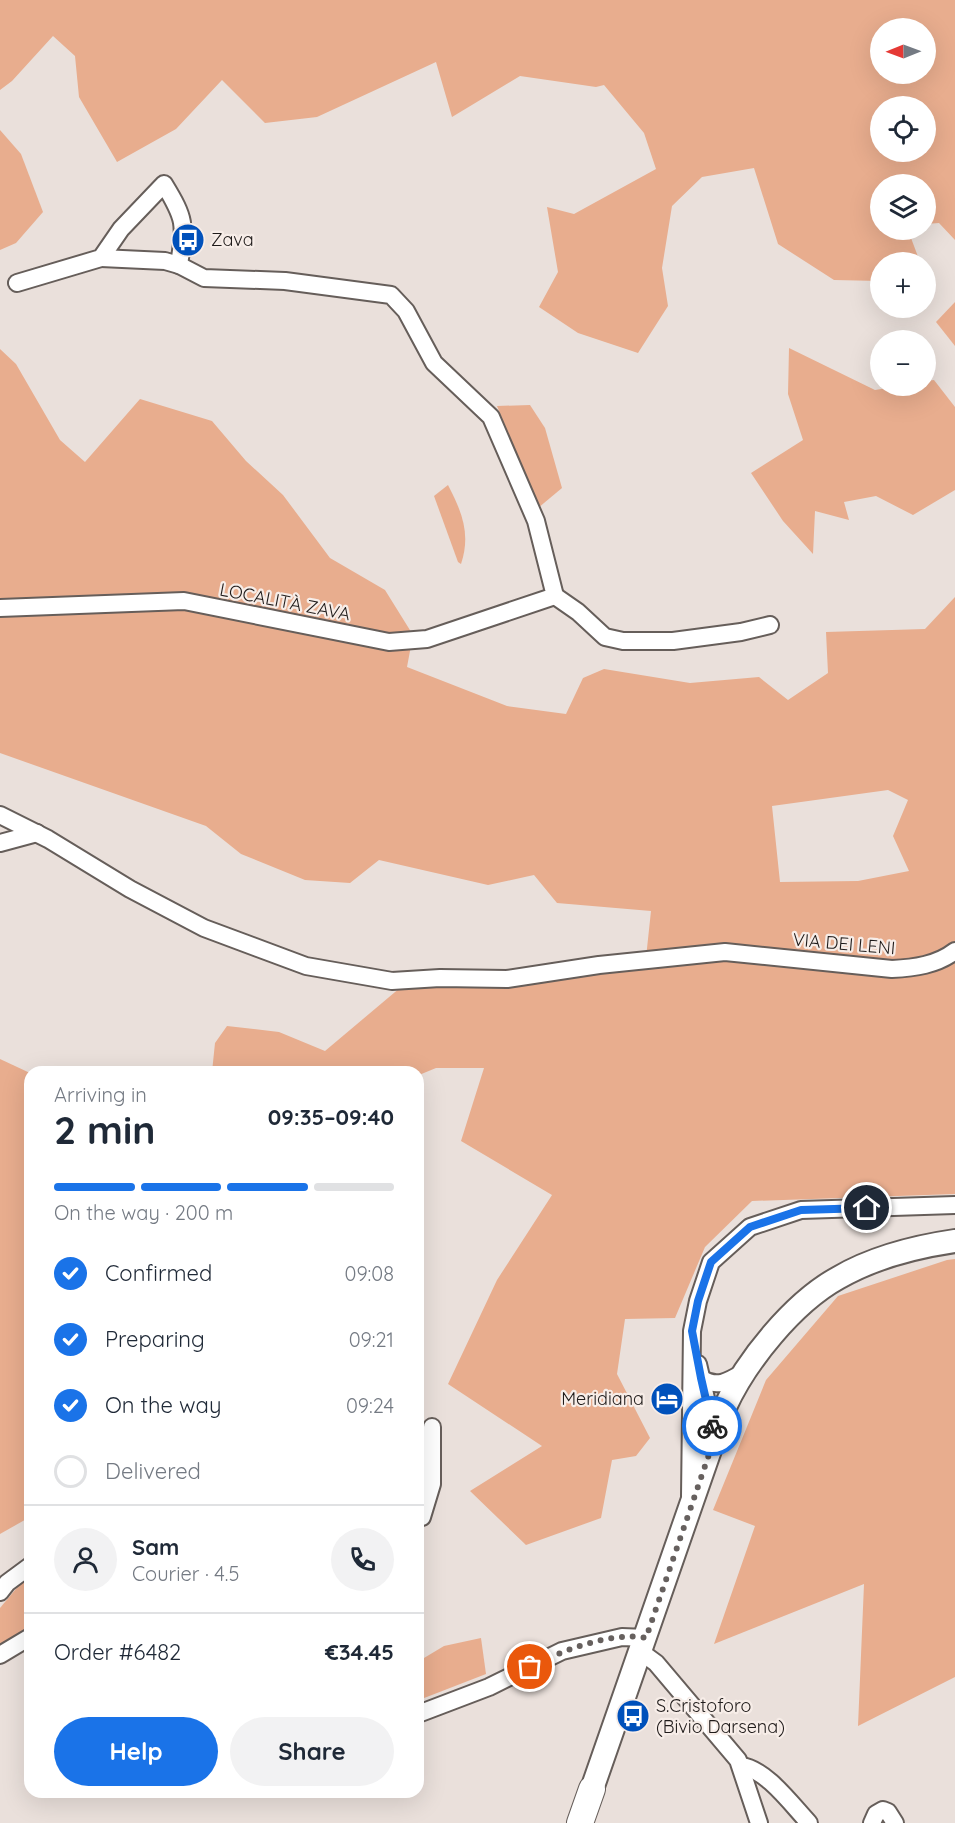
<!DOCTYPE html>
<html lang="en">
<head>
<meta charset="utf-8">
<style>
  :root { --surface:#fff; --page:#f2f2f3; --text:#1f2937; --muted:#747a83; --line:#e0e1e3; --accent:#1a73e8 }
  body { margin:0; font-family:Quicksand,sans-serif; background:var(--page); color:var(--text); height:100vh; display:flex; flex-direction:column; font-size:22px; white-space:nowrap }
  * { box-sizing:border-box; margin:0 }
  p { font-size:20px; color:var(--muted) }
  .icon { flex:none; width:33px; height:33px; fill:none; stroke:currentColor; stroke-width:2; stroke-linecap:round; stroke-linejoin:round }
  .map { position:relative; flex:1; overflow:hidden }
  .panel { position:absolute; left:24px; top:1066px; width:400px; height:732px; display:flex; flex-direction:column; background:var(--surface); border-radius:18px; box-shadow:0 6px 24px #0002 }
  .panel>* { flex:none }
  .needle { width:39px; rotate:269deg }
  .tools { position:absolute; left:870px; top:18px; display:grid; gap:12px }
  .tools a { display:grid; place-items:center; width:66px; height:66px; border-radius:50%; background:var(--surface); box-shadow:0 6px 24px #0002; font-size:30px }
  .pin { position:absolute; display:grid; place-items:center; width:51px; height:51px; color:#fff; margin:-26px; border:3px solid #fff; border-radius:50%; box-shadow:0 2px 6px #0007 }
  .courier { position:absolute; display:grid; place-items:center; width:60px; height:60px; margin:-30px; border:4px solid #1a73e8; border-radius:50%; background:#fff; color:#222; box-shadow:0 2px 8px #0007 }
  .summary em { font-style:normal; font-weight:800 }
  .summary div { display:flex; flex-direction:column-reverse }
  .summary { display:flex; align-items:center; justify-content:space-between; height:102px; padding:0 30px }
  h1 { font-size:39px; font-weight:800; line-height:45px }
  .bar { display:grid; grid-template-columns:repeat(4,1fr); gap:9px 6px; align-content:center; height:72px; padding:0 30px }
  .bar i { height:8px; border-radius:4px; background:var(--line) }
  .bar .on { background:var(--accent) }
  .bar p { grid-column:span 4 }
  .line { display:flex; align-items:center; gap:15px; padding:0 30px; border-top:2px solid var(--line) }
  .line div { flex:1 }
  .round { display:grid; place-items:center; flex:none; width:63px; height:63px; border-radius:32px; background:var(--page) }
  ol { padding:0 30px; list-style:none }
  li { display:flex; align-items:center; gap:18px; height:66px }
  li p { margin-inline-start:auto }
  li .icon { padding:6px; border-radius:50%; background:var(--accent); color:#fff; stroke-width:4 }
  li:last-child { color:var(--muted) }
  li i { width:33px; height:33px; border:3px solid var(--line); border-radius:50% }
  .primary-button { display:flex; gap:12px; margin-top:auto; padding:12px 30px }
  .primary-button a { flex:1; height:69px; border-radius:36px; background:var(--accent); color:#fff; font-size:24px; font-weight:800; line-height:69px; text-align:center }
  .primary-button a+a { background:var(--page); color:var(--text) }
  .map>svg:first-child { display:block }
  .green { fill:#e8ad8e; fill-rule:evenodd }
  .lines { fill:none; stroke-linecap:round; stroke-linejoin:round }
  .minor-casing { stroke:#665e5a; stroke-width:20 }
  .major-casing { stroke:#665e5a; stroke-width:26 }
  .highway-casing { stroke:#665e5a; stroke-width:28 }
  .minor { stroke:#fff; stroke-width:16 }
  .major { stroke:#fff; stroke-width:22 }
  .highway { stroke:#fff; stroke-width:26 }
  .done { stroke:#66605e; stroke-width:6; stroke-dasharray:0 10.8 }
  .route { stroke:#1a73e8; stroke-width:8 }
  .labels { text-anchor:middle; stroke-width:4.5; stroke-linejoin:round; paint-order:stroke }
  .poi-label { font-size:18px; fill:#1f1b1a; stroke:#f7ede8; text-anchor:start }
  .street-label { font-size:18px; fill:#1f1b1a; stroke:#f7ede8 }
</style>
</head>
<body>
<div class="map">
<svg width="955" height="1823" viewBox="0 0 955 1823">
  <rect width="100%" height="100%" fill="#eae0db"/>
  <g class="green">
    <path d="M 0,0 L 955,0 L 955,240 L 939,223 L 926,224 L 926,184 L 880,184 L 880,230 L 908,230 L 920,262 L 880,262 L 880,281 L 834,280 L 778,244 L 754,168 L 702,177 L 672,206 L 662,268 L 668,306 L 638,353 L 578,333 L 539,307 L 558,272 L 547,207 L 574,214 L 656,169 L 644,133 L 604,85 L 596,87 L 520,76 L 452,117 L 436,62 L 317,117 L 265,123 L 222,80 L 176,129 L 117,162 L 79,97 L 75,56 L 53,36 L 12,81 L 0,90 ZM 926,28 L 926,74 L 880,74 L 880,28 ZM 926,106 L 926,152 L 880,152 L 880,106 Z"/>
    <polygon points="0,130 21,154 43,212 16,243 0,250"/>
    <polygon points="955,302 955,346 936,322"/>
    <polygon points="789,348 875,390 900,386 926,386 926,381 934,380 955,407 955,490 913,515 876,496 844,502 849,520 815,511 813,554 783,521 751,473 803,440 788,394"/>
    <path d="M 0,349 L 16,364 L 60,440 L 85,462 L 140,399 L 212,421 L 246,461 L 283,495 L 330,558 L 385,590 L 413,635 L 407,667 L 507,706 L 566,714 L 583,678 L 604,669 L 690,683 L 759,677 L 788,700 L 828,673 L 826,632 L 925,629 L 955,597 L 955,1194 L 752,1201 L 705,1247 L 675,1318 L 625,1319 L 617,1374 L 650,1438 L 636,1456 L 612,1460 L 601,1518 L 526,1545 L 470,1491 L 542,1446 L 448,1384 L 497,1280 L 552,1195 L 461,1141 L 484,1068 L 436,1068 L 419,1075 L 418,1072 L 212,1072 L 215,1043 L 227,1026 L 279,1032 L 325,1051 L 401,987 L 457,984 L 517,986 L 645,967 L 651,911 L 557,903 L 534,875 L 488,885 L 379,860 L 350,883 L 305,880 L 241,854 L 206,826 L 0,753 ZM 888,790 L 908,800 L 893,836 L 909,871 L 858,881 L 780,882 L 772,806 Z"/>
    <polygon points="530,405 545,428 562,488 538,508 497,406"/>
    <path d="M 448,485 C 462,512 471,534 461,564 L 458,562 L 434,496 Z"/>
    <polygon points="0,1059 30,1073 30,1517 0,1534"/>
    <polygon points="955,1259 955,1677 858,1726 864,1584 714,1644 755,1526 713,1510 766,1380 838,1296 947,1260"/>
    <polygon points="30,1576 30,1633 0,1650 0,1608 25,1578"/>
    <polygon points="481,1638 486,1674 419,1700 419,1661 444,1646"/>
  </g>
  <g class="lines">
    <g class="minor-casing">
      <g id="minor">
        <path d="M 17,283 L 101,258 L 121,229 L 164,184 C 186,220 185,224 179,265"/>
        <polyline points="555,596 578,612 605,637 623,641 673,641 741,632 770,625"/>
        <polyline points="0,608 184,601 389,642 427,639 555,596 536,521 491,417 434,363 406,311 391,295 285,281 204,278 179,265 165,261 101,258"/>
        <path d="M 0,815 L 48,839 L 130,889 L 204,928 L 306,966 L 392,981 L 440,978 L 507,979 L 599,965 L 725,952 L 892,969 C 914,968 937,965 955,951"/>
        <polyline points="0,843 37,833"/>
        <polyline points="698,1364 715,1437"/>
        <path d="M 701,1378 C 717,1389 729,1381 744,1372"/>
        <polyline points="690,1496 692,1331 698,1301 711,1262 750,1227 801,1210 955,1205"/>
        <polyline points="418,1518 422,1517 432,1484 432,1427"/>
        <polyline points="0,1592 7,1583 30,1566"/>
        <polyline points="641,1652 656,1663 738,1760 759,1823"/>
        <polyline points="0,1655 30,1637"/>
        <polyline points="418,1714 489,1687 562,1651 622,1637 646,1638"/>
        <path d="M 741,1766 C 766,1769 792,1805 809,1823"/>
        <polyline points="872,1823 876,1814 883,1810 888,1812 895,1823"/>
      </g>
    </g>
    <g class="major-casing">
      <path id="major" d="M 592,1789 L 725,1407 C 746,1361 793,1303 838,1278 C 874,1257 914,1247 955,1241"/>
    </g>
    <g class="highway-casing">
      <polyline id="highway" points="580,1823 592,1789"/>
    </g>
    <use href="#minor" class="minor"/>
    <use href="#major" class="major"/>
    <use href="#highway" class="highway"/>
  </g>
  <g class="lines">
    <path class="done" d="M 530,1667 C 561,1651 612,1631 646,1638 L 715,1437 L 712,1426"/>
    <polyline class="route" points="712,1426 701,1378 692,1331 698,1301 711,1262 750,1227 801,1210 867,1208"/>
  </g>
  <defs>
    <g id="bus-disc" transform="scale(1.725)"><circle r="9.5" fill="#0051bb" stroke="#f7ede8"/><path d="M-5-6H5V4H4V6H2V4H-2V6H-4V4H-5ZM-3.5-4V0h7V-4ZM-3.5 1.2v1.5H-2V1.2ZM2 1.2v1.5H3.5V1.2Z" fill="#fff"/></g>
    <g id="hotel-disc" transform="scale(1.725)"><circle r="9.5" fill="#0051bb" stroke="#f7ede8"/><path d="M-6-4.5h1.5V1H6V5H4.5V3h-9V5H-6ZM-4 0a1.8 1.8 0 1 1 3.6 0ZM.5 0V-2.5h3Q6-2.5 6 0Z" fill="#fff"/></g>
  </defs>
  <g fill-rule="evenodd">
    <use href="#bus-disc" x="188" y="240"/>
    <use href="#hotel-disc" x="667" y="1399"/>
    <use href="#bus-disc" x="633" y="1716"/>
  </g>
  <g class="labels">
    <g class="poi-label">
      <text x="211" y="246">Zava</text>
      <text x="644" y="1405" text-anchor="end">Meridiana</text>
      <text x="656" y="1712">S.Cristoforo<tspan x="656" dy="21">(Bivio Darsena)</tspan></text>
    </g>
    <g class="street-label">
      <text transform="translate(285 602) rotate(11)" y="6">LOCALITÀ ZAVA</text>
      <text transform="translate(844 944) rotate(5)" y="6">VIA DEI LENI</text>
    </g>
  </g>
</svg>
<div class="tools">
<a><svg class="needle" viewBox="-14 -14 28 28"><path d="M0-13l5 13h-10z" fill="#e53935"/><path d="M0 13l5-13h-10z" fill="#747a83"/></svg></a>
<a><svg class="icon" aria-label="locate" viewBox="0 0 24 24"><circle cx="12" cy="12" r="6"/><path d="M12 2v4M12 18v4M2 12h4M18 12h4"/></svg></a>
<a><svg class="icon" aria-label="layers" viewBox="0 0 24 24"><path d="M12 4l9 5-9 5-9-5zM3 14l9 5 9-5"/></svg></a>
<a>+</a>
<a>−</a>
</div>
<div class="pin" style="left:530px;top:1667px;background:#ea580c"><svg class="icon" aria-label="bag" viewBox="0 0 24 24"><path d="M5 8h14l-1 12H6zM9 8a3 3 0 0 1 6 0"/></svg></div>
<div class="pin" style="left:867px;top:1208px;background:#1f2937"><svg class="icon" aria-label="home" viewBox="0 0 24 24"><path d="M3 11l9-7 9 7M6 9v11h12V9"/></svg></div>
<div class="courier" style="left:712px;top:1426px"><svg class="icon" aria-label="bike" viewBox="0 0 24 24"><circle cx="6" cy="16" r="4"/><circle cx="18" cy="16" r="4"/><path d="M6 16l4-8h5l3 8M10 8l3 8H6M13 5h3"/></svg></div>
<section class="panel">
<div class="summary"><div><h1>2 min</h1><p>Arriving in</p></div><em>09:35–09:40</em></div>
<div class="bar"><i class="on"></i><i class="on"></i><i class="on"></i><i></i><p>On the way · 200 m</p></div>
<ol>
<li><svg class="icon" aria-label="check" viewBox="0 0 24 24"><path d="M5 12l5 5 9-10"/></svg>Confirmed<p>09:08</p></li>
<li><svg class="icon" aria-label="check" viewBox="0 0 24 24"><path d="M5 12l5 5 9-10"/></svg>Preparing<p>09:21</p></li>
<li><svg class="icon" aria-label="check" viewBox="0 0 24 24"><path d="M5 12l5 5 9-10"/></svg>On the way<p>09:24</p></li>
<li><i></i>Delivered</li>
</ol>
<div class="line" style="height:108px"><a class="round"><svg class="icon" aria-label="person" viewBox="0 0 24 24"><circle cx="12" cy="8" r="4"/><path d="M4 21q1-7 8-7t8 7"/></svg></a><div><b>Sam</b><p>Courier · 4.5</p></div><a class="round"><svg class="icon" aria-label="phone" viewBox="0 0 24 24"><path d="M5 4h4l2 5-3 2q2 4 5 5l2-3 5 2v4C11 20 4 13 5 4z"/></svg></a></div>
<div class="line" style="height:78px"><div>Order #6482</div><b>€34.45</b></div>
<div class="primary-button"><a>Help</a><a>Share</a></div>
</section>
</div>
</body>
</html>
